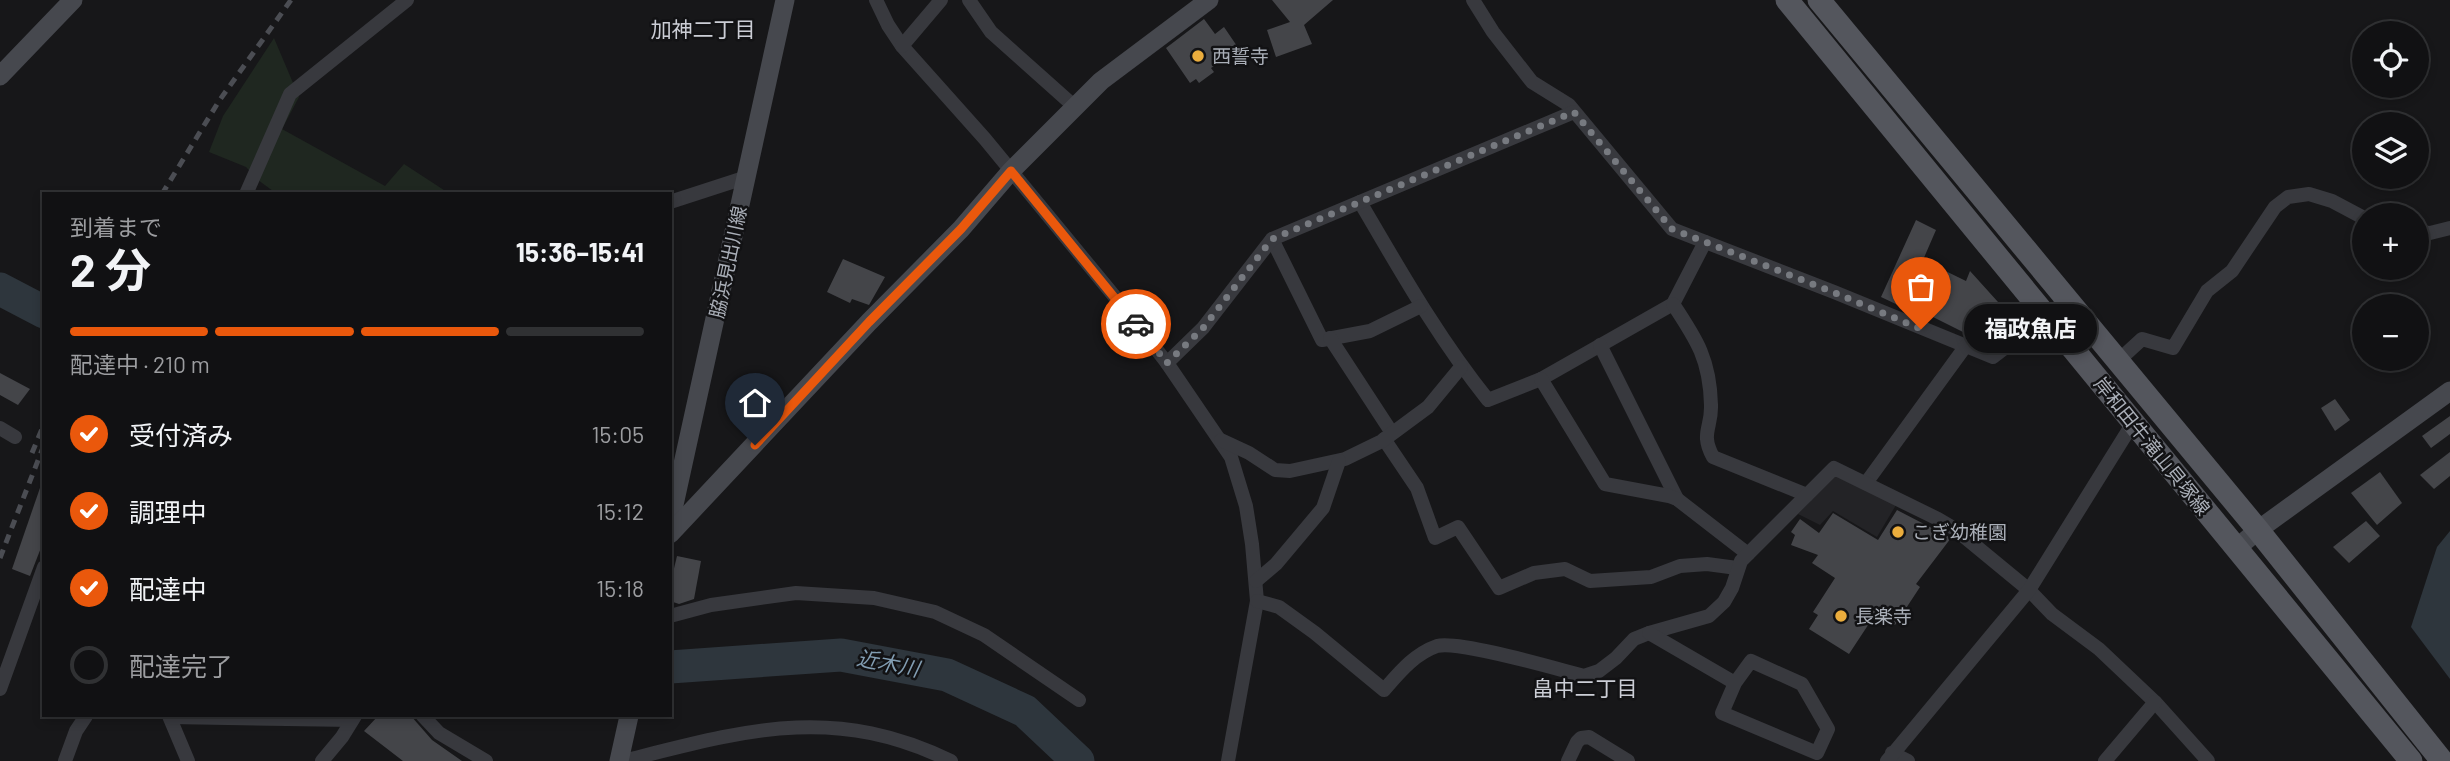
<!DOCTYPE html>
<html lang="ja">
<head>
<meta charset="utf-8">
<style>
  :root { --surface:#111113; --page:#1e1f21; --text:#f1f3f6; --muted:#9c9da0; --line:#303133; --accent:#ea580c }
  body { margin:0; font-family:Barlow,"Noto Sans JP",sans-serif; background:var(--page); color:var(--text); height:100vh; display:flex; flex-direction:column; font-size:26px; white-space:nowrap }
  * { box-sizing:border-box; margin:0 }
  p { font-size:23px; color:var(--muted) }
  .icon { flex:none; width:38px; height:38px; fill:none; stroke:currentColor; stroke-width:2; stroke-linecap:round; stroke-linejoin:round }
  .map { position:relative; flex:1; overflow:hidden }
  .side { position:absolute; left:42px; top:192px; width:630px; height:525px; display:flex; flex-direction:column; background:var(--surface); border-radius:0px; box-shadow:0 4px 10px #0003,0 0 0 2px var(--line) }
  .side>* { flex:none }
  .fabs { position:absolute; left:2352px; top:21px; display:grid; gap:14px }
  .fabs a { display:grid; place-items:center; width:77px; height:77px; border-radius:50%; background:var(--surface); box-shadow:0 4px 10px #0003,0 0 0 2px var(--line); font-size:35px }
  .pin { position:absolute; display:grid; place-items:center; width:60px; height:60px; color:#fff; margin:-72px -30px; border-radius:50% 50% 50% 0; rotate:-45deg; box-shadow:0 0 7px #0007 }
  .pin .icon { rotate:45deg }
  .courier { position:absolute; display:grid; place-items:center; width:70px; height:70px; margin:-35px; border:5px solid #ea580c; border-radius:50%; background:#fff; color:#222; box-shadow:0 2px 9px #0007 }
  .bubble { position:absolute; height:49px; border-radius:24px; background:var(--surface); box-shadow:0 4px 10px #0003,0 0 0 2px var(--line); font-size:23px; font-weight:700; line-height:49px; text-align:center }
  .headline em { font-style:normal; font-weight:700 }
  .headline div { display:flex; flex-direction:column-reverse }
  .headline { display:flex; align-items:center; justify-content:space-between; height:119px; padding:0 28px }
  h1 { font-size:46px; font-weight:700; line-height:52px }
  .bar { display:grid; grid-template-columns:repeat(4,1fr); gap:10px 7px; align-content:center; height:84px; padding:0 28px }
  .bar i { height:9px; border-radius:5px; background:var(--line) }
  .bar .selected { background:var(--accent) }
  .bar p { grid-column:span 4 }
  ol { padding:0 28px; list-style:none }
  li { display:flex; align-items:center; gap:21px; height:77px }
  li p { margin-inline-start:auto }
  li .icon { padding:7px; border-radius:50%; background:var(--accent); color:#fff; stroke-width:4 }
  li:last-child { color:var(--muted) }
  li i { width:38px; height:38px; border:4px solid var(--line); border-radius:50% }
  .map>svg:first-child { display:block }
  .built { fill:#232326 }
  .green { fill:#1f2720 }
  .water { fill:#2e363d }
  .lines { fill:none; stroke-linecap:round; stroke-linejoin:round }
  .river { stroke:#2e363d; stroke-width:33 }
  .building { fill:#444549 }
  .street { stroke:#38393e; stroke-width:14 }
  .secondary { stroke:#46484e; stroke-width:19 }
  .primary { stroke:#54565d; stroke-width:23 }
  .rail { stroke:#4b4d53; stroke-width:5; stroke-dasharray:9 7; stroke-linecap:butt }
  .done { stroke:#777a80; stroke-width:7; stroke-dasharray:0 12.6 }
  .route { stroke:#ea580c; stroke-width:9 }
  .poi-dot { fill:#ebad3d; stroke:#121214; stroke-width:2.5 }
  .labels { text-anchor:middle; stroke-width:5; stroke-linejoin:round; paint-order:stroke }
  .poi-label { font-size:19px; fill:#aaafb8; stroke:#121214; text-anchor:start }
  .street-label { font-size:19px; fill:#aaafb8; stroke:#121214 }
  .neighbourhood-label { font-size:21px; fill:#cbcdd5; stroke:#121214 }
  .water-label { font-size:21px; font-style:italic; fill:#829db2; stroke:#121214 }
</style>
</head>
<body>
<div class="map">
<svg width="2450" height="761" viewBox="0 0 2450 761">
  <rect width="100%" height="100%" fill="#171719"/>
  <polygon class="built" points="1835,475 1896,505 1877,537 1833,511 1820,525 1798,514"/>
  <polygon class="green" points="274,38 299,97 282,129 385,186 404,164 450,194 277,194 258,180 246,167 209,152 223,116"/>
  <polygon class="water" points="2450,531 2450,679 2411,627 2437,547"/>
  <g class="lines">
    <g class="river">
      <polyline points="0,289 44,312"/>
      <polyline points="670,667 841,655 947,675 1025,711 1078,761"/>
    </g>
  </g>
  <g class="building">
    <polygon points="1272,0 1333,0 1304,25 1312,44 1276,57 1267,30 1290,22"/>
    <polygon points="1204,19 1215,34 1224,27 1239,49 1211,68 1214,72 1199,83 1196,79 1190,83 1166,48"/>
    <polygon points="1916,220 1936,230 1923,260 1966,281 1970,271 1998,302 1979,340 1919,310 1917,314 1881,297"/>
    <polygon points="843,259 885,277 869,305 852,299 850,303 827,292"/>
    <polygon points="0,373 30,389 18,405 0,395"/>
    <polygon points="2335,399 2350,420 2335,431 2321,408"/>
    <polygon points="2450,416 2450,434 2431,448 2422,436"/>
    <polygon points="2450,452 2450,476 2434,489 2420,475"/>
    <polygon points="2380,472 2402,503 2377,525 2351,493"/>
    <polygon points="41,485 44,486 44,540 30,576 12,569"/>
    <polygon points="1897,510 1951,538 1916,584 1920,587 1895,625 1876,613 1849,654 1809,629 1818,615 1813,612 1835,578 1812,563 1818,555 1791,545 1795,535 1791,532 1800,519 1819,533 1833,513 1878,540"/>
    <polygon points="2366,521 2380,536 2349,563 2333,547"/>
    <polygon points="677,556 701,561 694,599 679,604 670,601 670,585"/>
    <polygon points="378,716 411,716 432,740 462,761 403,761 364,731"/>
  </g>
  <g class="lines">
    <g class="street">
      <polyline points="876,0 888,25 902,46 985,139 1124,308 1167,363 1231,457 1246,506 1252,544 1257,601 1228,761"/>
      <polyline points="969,0 991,32 1075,107"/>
      <polyline points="1473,0 1493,32 1532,82 1569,105 1672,229 1834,292 1993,357 2067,300"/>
      <polyline points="902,46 941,0"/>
      <polyline points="246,194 290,94 407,0"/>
      <polyline points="670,202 747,177"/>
      <path d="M 1360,202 C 1400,270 1438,338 1488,400 L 1541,379 L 1673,304 L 1705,242"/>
      <polyline points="2417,232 2430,233 2450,228"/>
      <polyline points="1272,239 1322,340 1370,331 1421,306"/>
      <path d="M 1673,304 C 1697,340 1710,360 1711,405 C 1712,428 1700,433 1713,457 L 1807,495"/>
      <polyline points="1330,338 1392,433"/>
      <polyline points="1600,345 1677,499"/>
      <polyline points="2118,361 2142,339 2173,348 2207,291 2232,271 2275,207 2288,197 2309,194 2332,201 2364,218"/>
      <polyline points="1167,363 1203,328 1272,239 1574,112"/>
      <polyline points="1541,379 1605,484 1669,496 1677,499 1748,554"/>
      <polyline points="0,428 15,437"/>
      <polyline points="1384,439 1417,488 1435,538 1458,527 1499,588 1534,573 1565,569 1590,581 1651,577 1680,566 1707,564 1737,568"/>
      <polyline points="1221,440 1249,453 1275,470 1290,471 1345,459 1382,441 1428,407 1461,367"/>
      <polyline points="1866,483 1965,347"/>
      <polyline points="1256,581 1276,564 1323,508 1339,461"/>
      <path d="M 1257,601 L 1279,607 L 1315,633 L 1384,690 C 1399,673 1414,654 1437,646 C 1459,640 1557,669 1584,676 L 1599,671 L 1616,658 L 1634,639 L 1649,633 L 1709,616 L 1724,602 L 1732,588 L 1741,561 L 1834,468 L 1938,519 L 1955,529 L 2029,590 L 2052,614 L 2099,649 L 2155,702 L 2208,761"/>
      <polyline points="670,616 711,605 796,593 874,598 935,612 984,635 1079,700"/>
      <polyline points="1649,633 1735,683 1722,713 1817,753 1828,729 1802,684 1751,661 1735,683"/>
      <polyline points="0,689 44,567"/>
      <polyline points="169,716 188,761"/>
      <polyline points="423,716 439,733 486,761"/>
      <polyline points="170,717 352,720"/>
      <polyline points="1892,753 1908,761"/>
      <polyline points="65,761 76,731 86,716"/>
      <polyline points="322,761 342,737 355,716"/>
      <path d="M 623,761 C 743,731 832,703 951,761"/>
      <polyline points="1568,761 1577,742 1581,738 1589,737 1628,761"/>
      <polyline points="1887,761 2029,590 2133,423"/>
      <polyline points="2105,761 2155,702"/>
    </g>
    <g class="secondary">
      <polyline points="0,76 73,0"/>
      <polyline points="670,523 785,0"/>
      <polyline points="670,534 869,322 961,229 1011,171 1101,81 1209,0"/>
      <polyline points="2237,548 2258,530 2450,391"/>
      <polyline points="619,761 629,716"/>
    </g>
    <g class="primary">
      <polyline points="1787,0 2411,761"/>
      <polyline points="1819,0 2258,530 2442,761"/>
    </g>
    <g class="rail">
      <polyline points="162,194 219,101 291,0"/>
      <polyline points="32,453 44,424"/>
      <polyline points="0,558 44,445"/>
    </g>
  </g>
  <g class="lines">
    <polyline class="done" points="1136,324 1167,363 1203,328 1272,239 1574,112 1672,229 1833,292 1921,329"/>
    <polyline class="route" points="755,445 869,322 961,229 1011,171 1136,324"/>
  </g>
  <g class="poi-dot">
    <circle cx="1198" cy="56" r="7"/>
    <circle cx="1898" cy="532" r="7"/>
    <circle cx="1841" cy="616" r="7"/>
  </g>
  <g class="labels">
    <g class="poi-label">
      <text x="1212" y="63">西誓寺</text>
      <text x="1912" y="539">こぎ幼稚園</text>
      <text x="1855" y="623">長楽寺</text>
    </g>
    <g class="street-label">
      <text transform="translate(728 262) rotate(-78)" y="7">脇浜見出川線</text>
      <text transform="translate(2152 446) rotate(51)" y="7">岸和田牛滝山貝塚線</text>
    </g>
    <g class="neighbourhood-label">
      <text x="703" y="37">加神二丁目</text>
      <text x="1585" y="696">畠中二丁目</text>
    </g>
    <g class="water-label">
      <text transform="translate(888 664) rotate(11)" y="7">近木川</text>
    </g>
  </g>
</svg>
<div class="fabs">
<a><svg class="icon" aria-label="locate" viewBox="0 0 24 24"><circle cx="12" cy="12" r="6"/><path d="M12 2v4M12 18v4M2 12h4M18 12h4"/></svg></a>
<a><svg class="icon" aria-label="layers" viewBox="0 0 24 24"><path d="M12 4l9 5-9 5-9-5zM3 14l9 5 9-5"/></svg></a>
<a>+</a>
<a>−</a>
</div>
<div class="pin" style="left:1921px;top:329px;background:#ea580c"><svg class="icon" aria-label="bag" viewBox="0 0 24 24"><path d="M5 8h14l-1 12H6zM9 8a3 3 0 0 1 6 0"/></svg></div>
<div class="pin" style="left:755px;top:445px;background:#1f2937"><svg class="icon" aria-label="home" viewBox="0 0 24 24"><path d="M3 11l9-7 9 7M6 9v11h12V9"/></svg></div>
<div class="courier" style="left:1136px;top:324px"><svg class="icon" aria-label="car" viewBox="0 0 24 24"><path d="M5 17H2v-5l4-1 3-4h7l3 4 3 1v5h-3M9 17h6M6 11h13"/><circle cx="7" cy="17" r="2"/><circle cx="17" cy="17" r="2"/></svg></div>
<div class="bubble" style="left:1964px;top:304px;width:133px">福政魚店</div>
<section class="side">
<div class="headline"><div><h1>2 分</h1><p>到着まで</p></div><em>15:36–15:41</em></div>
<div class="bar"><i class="selected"></i><i class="selected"></i><i class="selected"></i><i></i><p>配達中 · 210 m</p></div>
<ol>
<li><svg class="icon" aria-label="check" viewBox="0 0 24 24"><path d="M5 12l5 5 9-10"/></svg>受付済み<p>15:05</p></li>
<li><svg class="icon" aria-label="check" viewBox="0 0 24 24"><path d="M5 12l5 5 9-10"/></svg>調理中<p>15:12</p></li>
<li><svg class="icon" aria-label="check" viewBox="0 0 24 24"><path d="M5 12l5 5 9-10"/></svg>配達中<p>15:18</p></li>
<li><i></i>配達完了</li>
</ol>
</section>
</div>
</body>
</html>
